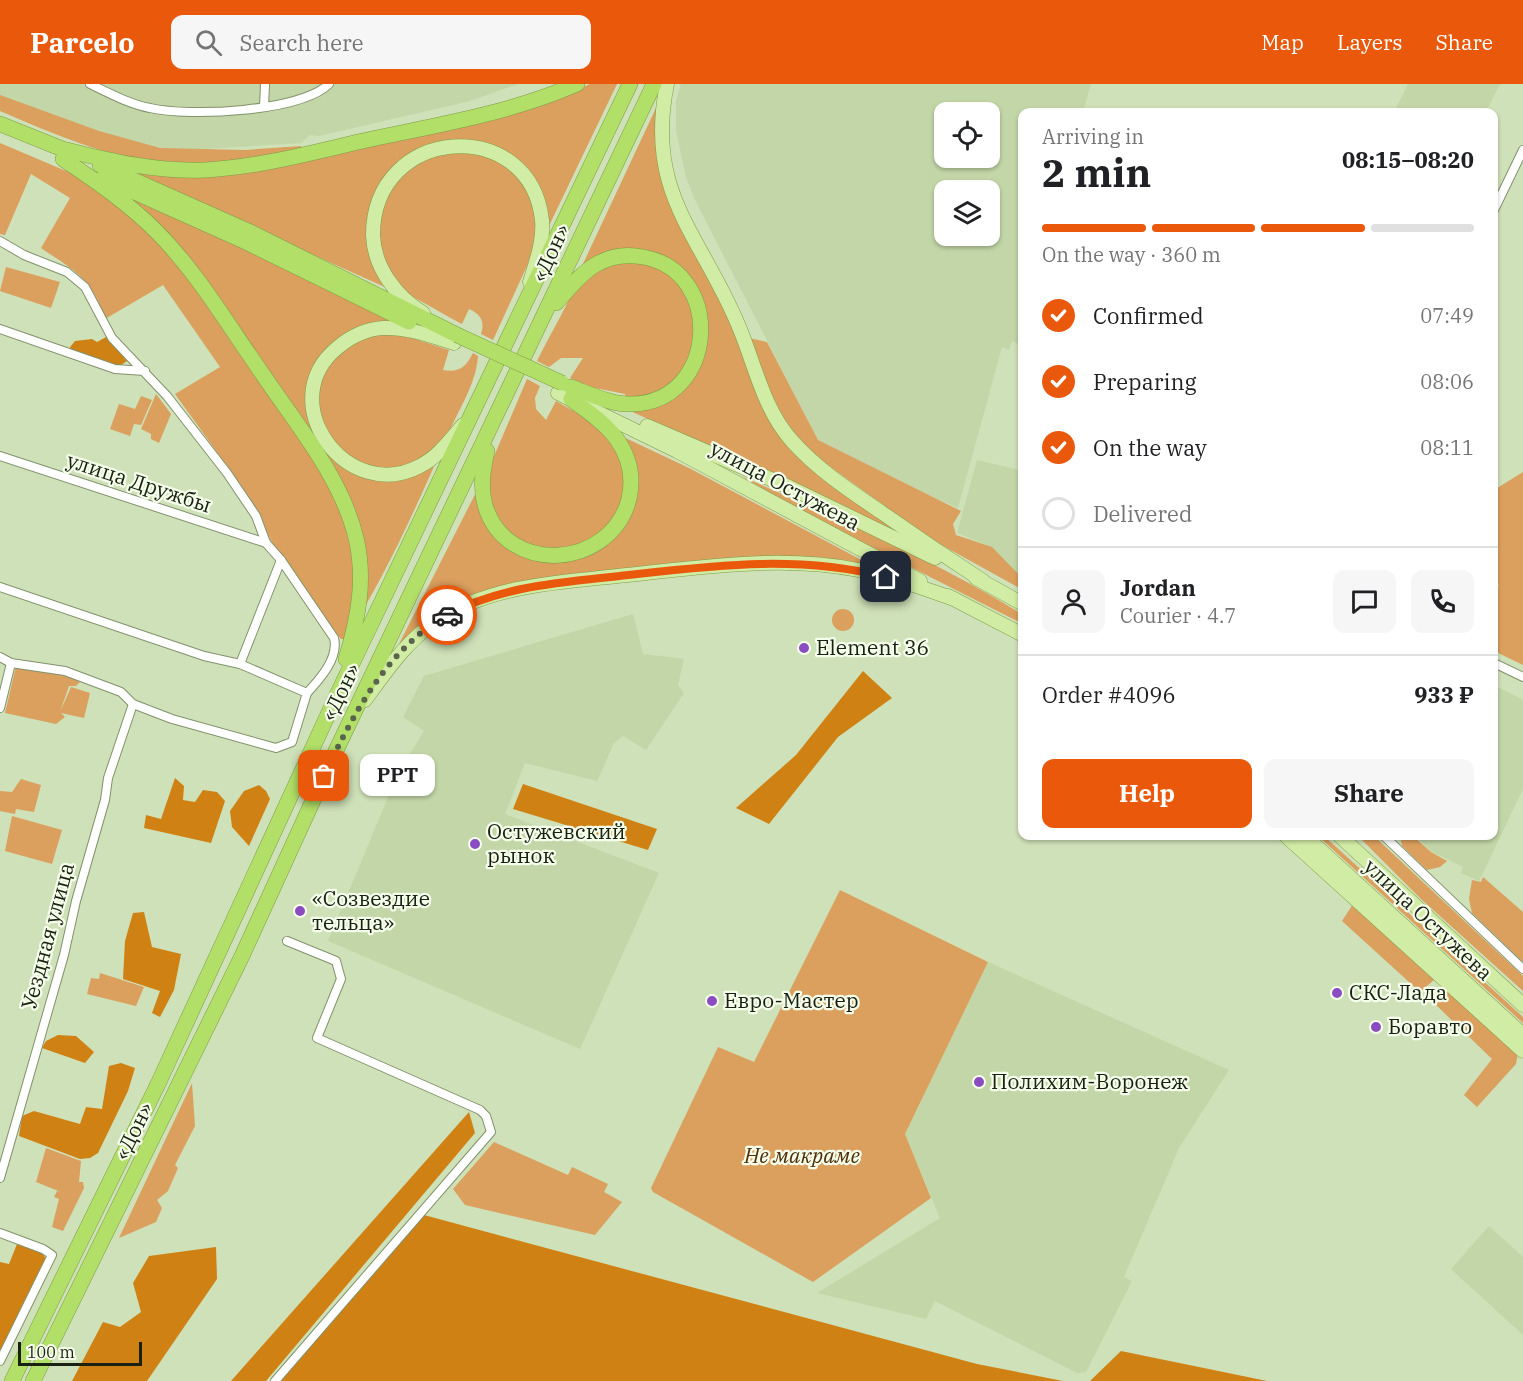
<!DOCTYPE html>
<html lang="en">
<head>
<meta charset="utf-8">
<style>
  :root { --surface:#fff; --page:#f6f6f6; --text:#202124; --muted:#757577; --line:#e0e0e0; --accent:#ea580c }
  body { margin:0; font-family:"IBM Plex Serif",serif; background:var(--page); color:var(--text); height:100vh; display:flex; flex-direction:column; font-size:22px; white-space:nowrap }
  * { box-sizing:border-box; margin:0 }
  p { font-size:20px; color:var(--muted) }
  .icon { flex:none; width:33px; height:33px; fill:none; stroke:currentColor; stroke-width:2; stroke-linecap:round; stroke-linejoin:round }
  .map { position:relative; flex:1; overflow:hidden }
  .panel { position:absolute; left:1018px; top:24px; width:480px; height:732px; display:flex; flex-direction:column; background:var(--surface); border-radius:12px; box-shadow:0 2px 4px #0004 }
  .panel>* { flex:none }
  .controls { position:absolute; left:934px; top:18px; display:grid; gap:12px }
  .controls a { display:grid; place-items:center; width:66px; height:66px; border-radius:12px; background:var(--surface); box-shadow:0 2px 4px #0004; font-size:30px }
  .scale { position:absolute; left:18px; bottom:15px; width:124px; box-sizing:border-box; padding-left:6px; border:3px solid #1b2112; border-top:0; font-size:16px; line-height:21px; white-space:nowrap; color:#1b2112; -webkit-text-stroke:4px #f5feea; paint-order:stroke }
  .pin { position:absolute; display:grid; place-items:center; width:51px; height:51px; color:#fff; margin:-26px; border-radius:12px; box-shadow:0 3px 9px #0006 }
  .courier { position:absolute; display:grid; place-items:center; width:60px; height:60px; margin:-30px; border:4px solid #ea580c; border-radius:50%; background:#fff; color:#222; box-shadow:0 2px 8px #0007 }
  .bubble { position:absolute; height:42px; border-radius:12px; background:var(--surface); box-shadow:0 2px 4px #0004; font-size:20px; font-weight:800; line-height:42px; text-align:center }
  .headline em { font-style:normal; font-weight:800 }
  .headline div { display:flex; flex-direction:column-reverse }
  .headline { display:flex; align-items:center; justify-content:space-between; height:102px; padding:0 24px }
  h1 { font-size:39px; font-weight:800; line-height:45px }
  .bar { display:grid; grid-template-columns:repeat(4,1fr); gap:9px 6px; align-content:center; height:72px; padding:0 24px }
  .bar i { height:8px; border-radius:4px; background:var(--line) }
  .bar .on { background:var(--accent) }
  .bar p { grid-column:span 4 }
  .line { display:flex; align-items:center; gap:15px; padding:0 24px; border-top:2px solid var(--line) }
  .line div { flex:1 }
  .round { display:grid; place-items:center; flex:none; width:63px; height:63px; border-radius:12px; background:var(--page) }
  ol { padding:0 24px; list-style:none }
  li { display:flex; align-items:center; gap:18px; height:66px }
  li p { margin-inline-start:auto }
  li .icon { padding:6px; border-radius:50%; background:var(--accent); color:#fff; stroke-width:4 }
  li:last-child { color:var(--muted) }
  li i { width:33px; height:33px; border:3px solid var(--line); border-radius:50% }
  .primary-button { display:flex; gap:12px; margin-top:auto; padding:12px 24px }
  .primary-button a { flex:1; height:69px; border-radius:12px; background:var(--accent); color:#fff; font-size:24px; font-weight:800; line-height:69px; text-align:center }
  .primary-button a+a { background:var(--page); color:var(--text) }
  header { display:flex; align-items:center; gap:36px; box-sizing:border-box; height:84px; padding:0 30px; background:var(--accent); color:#fff }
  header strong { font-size:28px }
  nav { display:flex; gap:33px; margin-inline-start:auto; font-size:21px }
  .search { width:420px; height:54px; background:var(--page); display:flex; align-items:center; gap:15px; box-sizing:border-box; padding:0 21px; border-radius:12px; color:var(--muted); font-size:22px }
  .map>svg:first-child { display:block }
  .built { fill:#c2d6a7; fill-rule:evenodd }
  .green { fill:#db9f5e }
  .forest { fill:#d08113 }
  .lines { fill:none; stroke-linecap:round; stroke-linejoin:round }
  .street-casing { stroke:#82926c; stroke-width:10 }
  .primary-casing { stroke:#7d9c49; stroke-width:15 }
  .highway-casing { stroke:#7d9c49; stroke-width:16 }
  .street { stroke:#fff; stroke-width:8 }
  .primary { stroke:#d1eca4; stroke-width:14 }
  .highway { stroke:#b2df67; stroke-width:15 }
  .highway-bridge-casing { stroke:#7d9c49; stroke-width:16; stroke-linecap:butt }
  .highway-bridge { stroke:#b2df67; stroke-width:15 }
  .done { stroke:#5a644c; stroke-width:6; stroke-dasharray:0 10.8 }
  .route { stroke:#ea580c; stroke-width:8 }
  .poi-dot { fill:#8c4cc1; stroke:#f5feea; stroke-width:2 }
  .labels { text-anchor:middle; stroke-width:4.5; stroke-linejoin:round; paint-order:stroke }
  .street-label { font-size:21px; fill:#1b2112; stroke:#f5feea }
  .poi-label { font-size:21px; fill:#1b2112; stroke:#f5feea; text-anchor:start }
  .park-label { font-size:21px; font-style:italic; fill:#4f2f07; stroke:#f5feea }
</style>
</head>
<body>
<header>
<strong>Parcelo</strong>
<div class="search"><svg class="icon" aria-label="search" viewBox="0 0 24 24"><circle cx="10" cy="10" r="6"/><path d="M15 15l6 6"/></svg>Search here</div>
<nav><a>Map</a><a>Layers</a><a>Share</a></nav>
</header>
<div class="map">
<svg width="1523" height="1297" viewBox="0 0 1523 1297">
  <rect width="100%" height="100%" fill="#cfe1b8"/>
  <g class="built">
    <polygon points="0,0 518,0 470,17 319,52 310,51 301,59 158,68 0,27"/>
    <path d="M 681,0 L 1091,0 L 1083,28 L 1023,28 L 1023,262 L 1012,257 L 1009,266 L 1002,263 L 958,424 L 870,385 L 818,356 L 694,114 L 686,93 L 676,47 L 676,17 ZM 945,28 L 990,28 L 990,74 L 945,74 ZM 945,106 L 990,106 L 990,152 L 945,152 Z"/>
    <polygon points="1408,0 1500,0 1486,28 1394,28"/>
    <polygon points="977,376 1023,387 1023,497 1011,489 989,462 957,449"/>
    <polygon points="633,530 643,570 684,575 678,601 684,609 646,666 623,652 614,659 597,697 525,679 505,730 659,789 580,965 328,857 399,687 424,647 403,633 424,592"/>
    <polygon points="1494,601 1523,616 1523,705 1479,797 1461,789 1463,783 1431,767 1415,752 1494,752"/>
    <polygon points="988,878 1229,986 1179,1064 1124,1193 1132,1197 1086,1288 1077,1289 935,1217 926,1235 817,1209 940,1134 905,1050"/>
    <polygon points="1489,1142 1523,1173 1523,1251 1451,1185"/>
  </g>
  <g class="green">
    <path d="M 590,0 L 617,0 L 547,146 L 535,158 L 527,182 L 493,256 L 481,250 C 485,238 481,230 469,225 L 462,240 C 438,228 414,210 387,204 L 131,89 L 195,91 L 571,9 Z"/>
    <path d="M 0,11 L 99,47 L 160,64 L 245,66 L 301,62 L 302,66 C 258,74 210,85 165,80 C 107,73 53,50 0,27 Z"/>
    <path d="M 656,24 L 657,70 L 666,111 L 685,152 L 728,230 L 771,337 L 901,449 L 628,326 L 625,310 L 590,303 L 570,294 L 583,274 L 561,274 L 549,283 L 537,277 C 552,246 572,216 582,182 Z"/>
    <path d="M 0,59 L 158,126 L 388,231 L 390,250 L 415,255 L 449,266 L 443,286 C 459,289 466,283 473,269 L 478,272 C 476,301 458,326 447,353 C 417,421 386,492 345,555 L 341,555 L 336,549 L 276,466 L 245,407 L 175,310 L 220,283 L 163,201 L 105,235 C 92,194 75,187 41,164 L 70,114 L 31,90 L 5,151 L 0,150 Z"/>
    <polygon points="6,183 60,198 51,224 0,207"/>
    <polygon points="749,254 767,258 818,356 961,427 953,440 956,451 992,463 1023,495 1023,506 929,454 811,369 775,324"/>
    <polygon points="527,295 540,302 535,314 536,325 546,336 556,317 598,341 689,384 882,487 852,480 515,501 398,562 492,377"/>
    <polygon points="156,310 171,330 159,359 151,355 151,350 141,345"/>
    <polygon points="141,312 152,316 141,341 134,340 130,352 110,345 119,320 135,325"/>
    <polygon points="1523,388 1523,581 1494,567 1494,511 1499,501 1494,499 1494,406"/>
    <path d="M 741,392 C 837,434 934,475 1023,531 L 1023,540 L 798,426 Z"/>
    <circle cx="843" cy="536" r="11"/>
    <polygon points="16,582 64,590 80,598 76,602 69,602 60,628 71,603 90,609 84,634 61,629 65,633 56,640 5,629"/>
    <polygon points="21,695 41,701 34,728 16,725 15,730 0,727 0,707 12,708"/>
    <polygon points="12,732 62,746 52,780 5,767"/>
    <polygon points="1318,752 1324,752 1523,933 1523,939"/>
    <polygon points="1358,752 1374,752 1523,892 1523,907 1421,815"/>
    <polygon points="1400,752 1413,752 1431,768 1447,777 1440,783 1427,786 1402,762"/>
    <polygon points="1483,793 1523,828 1523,878 1472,829 1469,815 1472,796 1481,798"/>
    <polygon points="840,806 988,878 905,1050 931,1114 813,1198 653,1108 651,1104 718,963 754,978"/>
    <polygon points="1353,820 1435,895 1420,908 1342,837"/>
    <polygon points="100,889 144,903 136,922 87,910 91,894 99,895"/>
    <polygon points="1450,905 1518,969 1516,980 1477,1023 1464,1011 1492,975 1433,918 1443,907"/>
    <polygon points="192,999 195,1042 175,1081 178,1084 168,1107 157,1116 162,1124 156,1138 119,1154"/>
    <polygon points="494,1058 568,1091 572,1083 608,1100 604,1108 622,1118 595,1151 465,1121 453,1105"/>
    <polygon points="46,1064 81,1077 79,1098 83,1098 84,1104 63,1147 52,1143 59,1115 54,1113 57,1107 61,1108 36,1098"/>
  </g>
  <g class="forest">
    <polygon points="106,253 127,277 118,283 72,269 70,263 75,257 92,255 97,258"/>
    <polygon points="863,587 892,614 838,653 769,740 736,724 796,671"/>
    <polygon points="175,694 184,702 183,716 195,718 203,706 217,708 225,717 211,759 144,744 146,731 161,735"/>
    <polygon points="523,700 657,745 648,766 513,725"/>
    <polygon points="259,701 266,707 270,715 249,762 232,743 230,727 244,707"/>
    <polygon points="144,828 152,863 181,870 174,906 160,933 152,929 160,907 123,895 125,857 133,829"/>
    <polygon points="58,951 76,952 94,968 85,979 42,964 46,957"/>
    <polygon points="121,979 135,984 128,1007 98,1069 90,1074 80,1075 19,1052 22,1032 34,1027 80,1040 86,1023 102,1025 109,982"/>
    <polygon points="469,1028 475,1049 266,1297 231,1297"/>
    <polygon points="424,1131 977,1280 1063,1297 281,1297"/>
    <polygon points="17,1160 42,1169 46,1175 0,1270 0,1178 9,1180"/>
    <polygon points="216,1163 217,1195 147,1297 72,1297 103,1238 120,1243 141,1228 133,1199 149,1172"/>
    <polygon points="1121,1267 1267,1297 1090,1297"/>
  </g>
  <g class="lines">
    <g class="street-casing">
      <g id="street">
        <path d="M 90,0 C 109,9 129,20 150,24 C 189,33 300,28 329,0"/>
        <polyline points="264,23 265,0"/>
        <polyline points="1494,126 1523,66"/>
        <path d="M 0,157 L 24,171 L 67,188 L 85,203 L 112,254 L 167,312 L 227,389 L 256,432 L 266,459 L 281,476 L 334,554 C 339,574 320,595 307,609"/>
        <polyline points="0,245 115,285 145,287"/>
        <polyline points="0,372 266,459"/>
        <polyline points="0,503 204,572 240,580 307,609 292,658 276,664 172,635 133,620 121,608 65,587 11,579 0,573"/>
        <polyline points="1494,579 1523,593"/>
        <polyline points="240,580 281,476"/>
        <polyline points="0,624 11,579"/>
        <polyline points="1384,752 1523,885"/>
        <polyline points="0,1094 64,871 76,817 105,716 108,694 133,620"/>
        <polyline points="0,1149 43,1165 52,1171 0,1277"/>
        <polyline points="275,1297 491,1048 486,1032 480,1026 317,954 341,895 336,877 287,857"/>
      </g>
    </g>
    <g class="primary-casing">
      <g id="primary">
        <path d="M 667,0 C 645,108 699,149 737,238 C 755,279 762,323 792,357 C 818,386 850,407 881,428 C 915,452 949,475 983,497"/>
        <path d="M 423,229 C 396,213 374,183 373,151 C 373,41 530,30 542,136 C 544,157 536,178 530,198"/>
        <path d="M 454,259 C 431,252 407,243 383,244 C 366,245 350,253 337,264 C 272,318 347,421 420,382 C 438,373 450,356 463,341"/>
        <polyline points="558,309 677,367 920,497"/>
        <polyline points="647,342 789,403 935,474"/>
        <polyline points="976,494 1023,520"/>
        <polyline points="948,512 1023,551"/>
        <path d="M 365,616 C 387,586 407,556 438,536 C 492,500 565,498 627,491 C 704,483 781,471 858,486 C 891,492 922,504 954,515"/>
        <polyline points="1286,752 1523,967"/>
        <polyline points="1305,752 1523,951"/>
        <polyline points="1340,752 1523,921"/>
      </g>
    </g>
    <g class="highway-casing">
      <g id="highway">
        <polyline points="0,40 75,70"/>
        <path d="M 67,66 C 113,78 159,88 206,86 C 260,83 314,68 367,56 C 437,41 511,29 577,0"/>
        <path d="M 63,75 C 96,97 128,119 156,147 C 196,187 225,236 257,282 C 292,335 341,391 356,454 C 366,496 358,535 346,575"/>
        <polyline points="100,81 248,147 457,251"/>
        <polyline points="103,94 246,158 409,238"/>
        <path d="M 556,219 C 568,206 580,190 595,181 C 610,172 627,170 643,173 C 725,187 718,318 632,320 C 612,321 590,310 571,303"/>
        <path d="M 487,367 C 483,385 480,403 485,421 C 506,493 611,485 629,415 C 634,393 629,372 616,354 C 604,338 587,327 571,315"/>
        <polyline points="12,1297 158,1000 337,611 630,0"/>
        <polyline points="33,1297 242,872 332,675 654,0"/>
      </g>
    </g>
    <use href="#street" class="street"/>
    <use href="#primary" class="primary"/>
    <use href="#highway" class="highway"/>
    <g class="highway-bridge-casing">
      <polyline id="highway-bridge" points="457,251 562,299"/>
    </g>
    <use href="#highway-bridge" class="highway-bridge"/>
  </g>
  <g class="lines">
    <path class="done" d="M 324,692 C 352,632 387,565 447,531"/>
    <path class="route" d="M 447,531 C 502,501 567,498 628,491 C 717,481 798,471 886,493"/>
  </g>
  <g class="poi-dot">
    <circle cx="804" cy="564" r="6"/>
    <circle cx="475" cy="760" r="6"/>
    <circle cx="300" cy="827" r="6"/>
    <circle cx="1337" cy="909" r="6"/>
    <circle cx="712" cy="917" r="6"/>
    <circle cx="1376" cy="943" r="6"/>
    <circle cx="979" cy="998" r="6"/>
  </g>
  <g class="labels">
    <g class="street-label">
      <text transform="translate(551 169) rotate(-65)" y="7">«Дон»</text>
      <text transform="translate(139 399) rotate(18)" y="7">улица Дружбы</text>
      <text transform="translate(785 402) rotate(28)" y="7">улица Остужева</text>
      <text transform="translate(341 608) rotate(-64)" y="7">«Дон»</text>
      <text transform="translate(1428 836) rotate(43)" y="7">улица Остужева</text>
      <text transform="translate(48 852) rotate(-75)" y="7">Уездная улица</text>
      <text transform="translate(134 1047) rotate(-64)" y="7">«Дон»</text>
    </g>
    <g class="poi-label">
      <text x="816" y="571">Element 36</text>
      <text x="487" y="755">Остужевский<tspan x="487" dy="24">рынок</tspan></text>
      <text x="312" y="822">«Созвездие<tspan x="312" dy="24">тельца»</tspan></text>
      <text x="1349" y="916">СКС-Лада</text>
      <text x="724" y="924">Евро-Мастер</text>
      <text x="1388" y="950">Боравто</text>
      <text x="991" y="1005">Полихим-Воронеж</text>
    </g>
    <g class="park-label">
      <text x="802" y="1079">Не макраме</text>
    </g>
  </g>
</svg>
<div class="controls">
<a><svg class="icon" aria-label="locate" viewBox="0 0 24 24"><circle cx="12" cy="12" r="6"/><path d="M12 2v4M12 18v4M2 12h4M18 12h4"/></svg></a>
<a><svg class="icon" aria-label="layers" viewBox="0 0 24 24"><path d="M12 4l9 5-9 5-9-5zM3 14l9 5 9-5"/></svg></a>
</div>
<div class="scale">100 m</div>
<div class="pin" style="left:324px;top:692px;background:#ea580c"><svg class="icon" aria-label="bag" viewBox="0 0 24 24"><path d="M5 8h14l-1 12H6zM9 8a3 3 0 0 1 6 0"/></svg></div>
<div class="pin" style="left:886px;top:493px;background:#1f2937"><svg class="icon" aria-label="home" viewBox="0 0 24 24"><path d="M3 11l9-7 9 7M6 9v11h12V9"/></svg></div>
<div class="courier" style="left:447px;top:531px"><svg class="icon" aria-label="car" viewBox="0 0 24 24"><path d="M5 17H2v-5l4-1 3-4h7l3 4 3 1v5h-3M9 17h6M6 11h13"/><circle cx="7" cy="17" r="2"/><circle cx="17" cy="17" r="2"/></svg></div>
<div class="bubble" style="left:360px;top:670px;width:75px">РРТ</div>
<section class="panel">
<div class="headline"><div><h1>2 min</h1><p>Arriving in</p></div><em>08:15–08:20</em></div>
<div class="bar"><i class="on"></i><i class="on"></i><i class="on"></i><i></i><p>On the way · 360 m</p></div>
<ol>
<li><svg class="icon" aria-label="check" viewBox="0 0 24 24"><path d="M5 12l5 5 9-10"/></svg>Confirmed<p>07:49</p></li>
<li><svg class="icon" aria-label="check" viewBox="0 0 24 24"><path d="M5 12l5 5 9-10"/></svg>Preparing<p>08:06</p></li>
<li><svg class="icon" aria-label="check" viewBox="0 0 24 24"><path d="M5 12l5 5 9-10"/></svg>On the way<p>08:11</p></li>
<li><i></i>Delivered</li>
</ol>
<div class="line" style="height:108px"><a class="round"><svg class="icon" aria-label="person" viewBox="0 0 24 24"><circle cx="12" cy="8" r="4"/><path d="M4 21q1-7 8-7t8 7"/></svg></a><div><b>Jordan</b><p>Courier · 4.7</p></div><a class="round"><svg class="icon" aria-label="chat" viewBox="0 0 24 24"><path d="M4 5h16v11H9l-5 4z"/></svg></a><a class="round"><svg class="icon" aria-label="phone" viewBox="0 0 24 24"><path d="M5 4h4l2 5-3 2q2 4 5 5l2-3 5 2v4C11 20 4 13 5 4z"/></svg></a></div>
<div class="line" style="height:78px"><div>Order #4096</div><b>933 ₽</b></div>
<div class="primary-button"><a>Help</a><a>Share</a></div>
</section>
</div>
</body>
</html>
